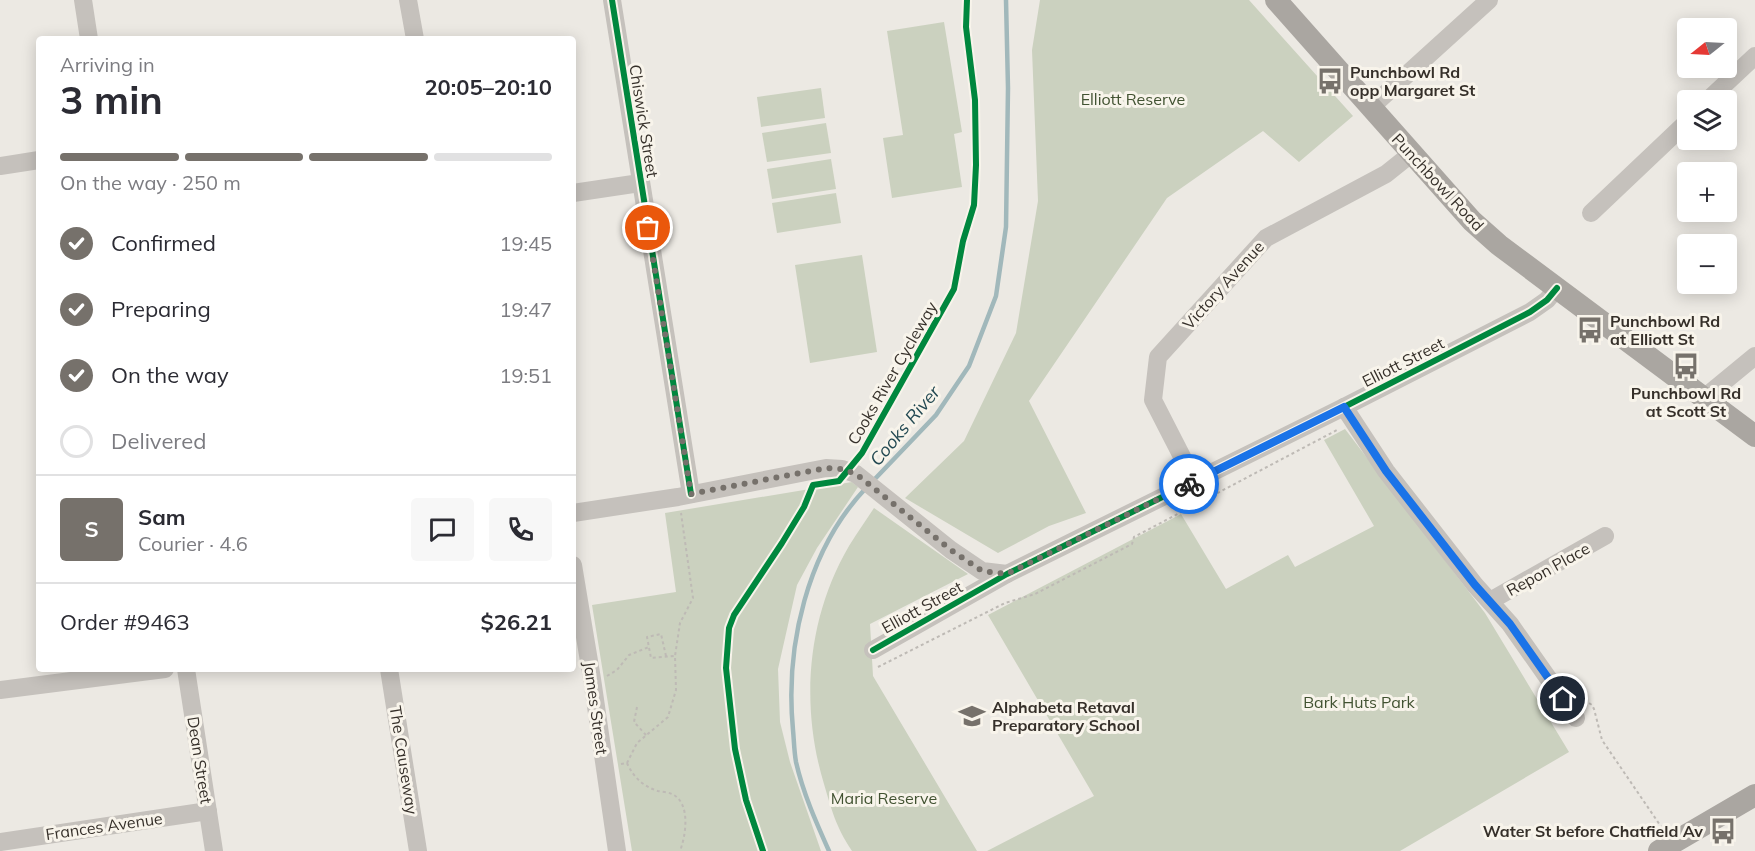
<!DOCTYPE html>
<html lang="en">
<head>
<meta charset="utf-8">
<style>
  :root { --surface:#fff; --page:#f7f7f7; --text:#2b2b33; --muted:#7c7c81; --line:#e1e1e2; --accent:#76716b }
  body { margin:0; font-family:Mulish,sans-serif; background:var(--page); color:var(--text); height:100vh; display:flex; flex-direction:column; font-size:22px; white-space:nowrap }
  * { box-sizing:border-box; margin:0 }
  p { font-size:20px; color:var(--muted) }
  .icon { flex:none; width:33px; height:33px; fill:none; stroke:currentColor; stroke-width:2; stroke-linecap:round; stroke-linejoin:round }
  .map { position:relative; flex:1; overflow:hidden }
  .side { position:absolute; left:36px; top:36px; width:540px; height:636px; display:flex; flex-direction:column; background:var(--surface); border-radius:6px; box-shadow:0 3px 15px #0003 }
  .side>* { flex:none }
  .needle { width:39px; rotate:252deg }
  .controls { position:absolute; left:1677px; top:18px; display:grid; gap:12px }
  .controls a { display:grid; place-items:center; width:60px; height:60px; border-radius:6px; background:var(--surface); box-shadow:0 3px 15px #0003; font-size:30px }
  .pin { position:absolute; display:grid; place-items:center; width:51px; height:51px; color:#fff; margin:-26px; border:3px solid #fff; border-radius:50%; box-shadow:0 2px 6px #0007 }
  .courier { position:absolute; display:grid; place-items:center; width:60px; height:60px; margin:-30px; border:4px solid #1a73e8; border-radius:50%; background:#fff; color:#222; box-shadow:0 2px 8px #0007 }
  .headline em { font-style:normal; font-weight:700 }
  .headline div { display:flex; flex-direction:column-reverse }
  .headline { display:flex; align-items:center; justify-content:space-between; height:102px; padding:0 24px }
  h1 { font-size:39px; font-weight:700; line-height:45px }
  .bar { display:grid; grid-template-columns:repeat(4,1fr); gap:9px 6px; align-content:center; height:72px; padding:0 24px }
  .bar i { height:8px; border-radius:4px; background:var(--line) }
  .bar .active { background:var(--accent) }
  .bar p { grid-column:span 4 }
  .line { display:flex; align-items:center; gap:15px; padding:0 24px; border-top:2px solid var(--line) }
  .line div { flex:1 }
  .round { display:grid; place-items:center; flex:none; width:63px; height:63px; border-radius:6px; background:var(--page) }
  ol { padding:0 24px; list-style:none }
  li { display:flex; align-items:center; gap:18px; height:66px }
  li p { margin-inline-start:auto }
  li .icon { padding:6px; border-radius:50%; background:var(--accent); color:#fff; stroke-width:4 }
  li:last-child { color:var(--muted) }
  li i { width:33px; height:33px; border:3px solid var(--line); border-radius:50% }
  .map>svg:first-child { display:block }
  .green { fill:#cbd1bf }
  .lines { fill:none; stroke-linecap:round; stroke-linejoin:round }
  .stream { stroke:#a1b8bb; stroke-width:4.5 }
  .path { stroke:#bebab5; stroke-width:2; stroke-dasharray:3 3; stroke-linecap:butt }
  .minor { stroke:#c5c1bc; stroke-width:18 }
  .major { stroke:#aaa6a1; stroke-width:22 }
  .cycleway-casing { stroke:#f8f4eb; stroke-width:10 }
  .cycleway { stroke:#00873e; stroke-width:6 }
  .done { stroke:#76716b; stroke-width:6; stroke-dasharray:0 10.8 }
  .route { stroke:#1a73e8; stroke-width:8 }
  .labels { text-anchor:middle; stroke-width:6; stroke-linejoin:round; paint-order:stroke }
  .poi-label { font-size:16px; font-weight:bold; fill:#36302a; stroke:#f8f4eb; text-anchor:start }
  .park-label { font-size:16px; fill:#415231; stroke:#f8f4eb }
  .street-label { font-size:16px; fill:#36302a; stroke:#f8f4eb }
  .water-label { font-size:18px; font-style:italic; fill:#244a53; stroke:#f8f4eb }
</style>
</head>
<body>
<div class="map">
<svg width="1755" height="851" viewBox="0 0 1755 851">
  <rect width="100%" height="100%" fill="#ece9e3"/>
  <g class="green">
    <polygon points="1040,0 1249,0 1353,116 1299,162 1263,131 1167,198 1029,401 1086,513 1049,526 998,553 905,498 964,441 1016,333 1038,201 1032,50"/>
    <polygon points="944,22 962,132 954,134 962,187 892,198 883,138 903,135 887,31"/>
    <polygon points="821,88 825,118 761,127 757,97"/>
    <polygon points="826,123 831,153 767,162 762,133"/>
    <polygon points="831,159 836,189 772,199 767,169"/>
    <polygon points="836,193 841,223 777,233 772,203"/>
    <polygon points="862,255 877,352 810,363 795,265"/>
    <polygon points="1345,429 1485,613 1569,752 1400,851 987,851 1094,796 988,615 1181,514 1226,589 1288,555 1295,567 1374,526 1324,440"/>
    <polygon points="852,482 858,487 817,548 797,585 778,669 780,722 790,762 821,851 632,851 592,605 676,592 665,513"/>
    <path d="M 874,508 L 968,574 L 870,624 L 873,676 L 977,851 L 852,851 C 836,827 832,811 824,784 C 800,705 807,618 849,546 C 857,533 866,520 874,508 Z"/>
  </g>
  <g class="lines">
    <g class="stream">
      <polyline points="872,482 936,415 969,366 996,296 1006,227 1008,88 1006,0"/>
      <path d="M 829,851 C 816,822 803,793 796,762 C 794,751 794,740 793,730 C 785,646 807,550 866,488"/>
    </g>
    <g class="path">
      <polyline points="666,656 661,634 647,637 651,658 675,656"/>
      <polyline points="878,667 1005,603 1035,594 1132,544 1134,537 1339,429"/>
      <polyline points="607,676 617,670 629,655 649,647"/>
      <polyline points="1584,700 1592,705 1594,709 1602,740 1662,828"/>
      <polyline points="637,707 634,722 646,735"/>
      <path d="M 627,763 C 633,777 644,787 658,791 C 662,792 668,792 672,794 C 691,803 686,835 680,851"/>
      <polyline points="621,764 627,763 637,743 668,717 676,690 675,656 680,623 693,598 681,513"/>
    </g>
    <g class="minor">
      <polyline points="83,0 89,39"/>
      <polyline points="408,0 415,39"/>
      <polyline points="612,0 691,494"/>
      <polyline points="1708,100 1755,56"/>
      <polyline points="1370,108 1489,0"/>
      <polyline points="0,166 39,160"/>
      <polyline points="573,193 640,183"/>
      <polyline points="1591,213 1688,121"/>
      <polyline points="1704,398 1755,356"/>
      <polyline points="1344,407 1386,471 1475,585 1510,624 1576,718"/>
      <polyline points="1195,482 1153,400 1158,357 1266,238 1386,174 1411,154"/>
      <polyline points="573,513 678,497 826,468 842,469 856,474 951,550 982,571 1007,574"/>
      <polyline points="573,565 592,679 617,851"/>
      <polyline points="1490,601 1605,536"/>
      <polyline points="873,650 1007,574 1344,407 1530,312 1547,300 1557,288"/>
      <polyline points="186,669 214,851"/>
      <polyline points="389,669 418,851"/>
      <polyline points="0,690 165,669"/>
      <polyline points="0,842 208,811"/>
    </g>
    <g class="major">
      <polyline points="1276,0 1472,221 1499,245 1755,436"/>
      <polyline points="1659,851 1755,795"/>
    </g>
    <g class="cycleway-casing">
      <g id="cycleway">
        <polyline points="612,0 691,494"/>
        <polyline points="873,650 1007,574 1344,407 1530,312 1547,300 1557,288"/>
        <polyline points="763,851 746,800 735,749 726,668 729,628 734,615 782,543 804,507 813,485 839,481 862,453 954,289 963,241 974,205 976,165 975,100 966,27 967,0"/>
      </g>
    </g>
    <use href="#cycleway" class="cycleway"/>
  </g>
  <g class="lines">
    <polyline class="done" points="648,228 691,494 826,468 842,469 856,474 951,550 982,571 1007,574 1189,484"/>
    <polyline class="route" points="1189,484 1344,407 1386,471 1475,585 1510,624 1563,699"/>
  </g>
  <defs>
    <g id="bus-bare" transform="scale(2.07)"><path d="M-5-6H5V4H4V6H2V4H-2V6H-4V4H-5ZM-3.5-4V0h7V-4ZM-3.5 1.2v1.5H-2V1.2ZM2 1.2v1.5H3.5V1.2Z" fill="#76716b" stroke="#f8f4eb" stroke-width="2.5" paint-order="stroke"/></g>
    <g id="school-bare" transform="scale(2.07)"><path d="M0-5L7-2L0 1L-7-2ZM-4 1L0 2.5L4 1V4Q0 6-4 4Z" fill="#76716b" stroke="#f8f4eb" stroke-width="2.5" paint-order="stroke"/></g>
  </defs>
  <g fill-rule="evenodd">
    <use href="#bus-bare" x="1330" y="81"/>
    <use href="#bus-bare" x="1590" y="330"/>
    <use href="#bus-bare" x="1686" y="366"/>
    <use href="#school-bare" x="972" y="716"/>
    <use href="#bus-bare" x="1723" y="831"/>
  </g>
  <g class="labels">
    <g class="poi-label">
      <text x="1350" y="78">Punchbowl Rd<tspan x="1350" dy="18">opp Margaret St</tspan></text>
      <text x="1610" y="327">Punchbowl Rd<tspan x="1610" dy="18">at Elliott St</tspan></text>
      <text x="1686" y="399" text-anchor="middle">Punchbowl Rd<tspan x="1686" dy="18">at Scott St</tspan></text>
      <text x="992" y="713">Alphabeta Retaval<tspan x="992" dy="18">Preparatory School</tspan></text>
      <text x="1703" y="837" text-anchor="end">Water St before Chatfield Av</text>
    </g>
    <g class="park-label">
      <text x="1133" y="105">Elliott Reserve</text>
      <text x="1359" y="708">Bark Huts Park</text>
      <text x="884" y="804">Maria Reserve</text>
    </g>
    <g class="street-label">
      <text transform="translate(644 121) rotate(81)" y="6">Chiswick Street</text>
      <text transform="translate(1438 182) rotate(47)" y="6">Punchbowl Road</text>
      <text transform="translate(1223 285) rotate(-48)" y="6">Victory Avenue</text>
      <text transform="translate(1403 362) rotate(-27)" y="6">Elliott Street</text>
      <text transform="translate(892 373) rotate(-60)" y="6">Cooks River Cycleway</text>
      <text transform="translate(1548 569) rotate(-29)" y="6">Repon Place</text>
      <text transform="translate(922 607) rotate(-29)" y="6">Elliott Street</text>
      <text transform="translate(596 708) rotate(82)" y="6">James Street</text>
      <text transform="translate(200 760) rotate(81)" y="6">Dean Street</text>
      <text transform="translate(404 760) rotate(81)" y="6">The Causeway</text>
      <text transform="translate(104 826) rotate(-8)" y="6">Frances Avenue</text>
    </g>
    <g class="water-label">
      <text transform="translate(905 426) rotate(-50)" y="6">Cooks River</text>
    </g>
  </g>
</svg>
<div class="controls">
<a><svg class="needle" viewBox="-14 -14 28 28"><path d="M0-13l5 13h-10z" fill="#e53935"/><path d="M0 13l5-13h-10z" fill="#7c7c81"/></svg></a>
<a><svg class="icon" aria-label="layers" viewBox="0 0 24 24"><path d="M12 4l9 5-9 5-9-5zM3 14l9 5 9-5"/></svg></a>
<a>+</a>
<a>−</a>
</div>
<div class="pin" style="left:648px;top:228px;background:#ea580c"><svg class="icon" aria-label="bag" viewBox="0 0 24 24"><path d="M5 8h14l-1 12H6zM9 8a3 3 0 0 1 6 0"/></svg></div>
<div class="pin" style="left:1563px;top:699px;background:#1f2937"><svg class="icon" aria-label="home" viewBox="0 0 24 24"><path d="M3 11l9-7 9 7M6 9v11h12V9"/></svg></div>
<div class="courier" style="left:1189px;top:484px"><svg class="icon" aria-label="bike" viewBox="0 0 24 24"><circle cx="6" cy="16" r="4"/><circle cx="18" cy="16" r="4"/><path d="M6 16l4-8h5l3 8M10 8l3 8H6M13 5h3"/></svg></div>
<section class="side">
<div class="headline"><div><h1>3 min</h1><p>Arriving in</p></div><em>20:05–20:10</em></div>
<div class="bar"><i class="active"></i><i class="active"></i><i class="active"></i><i></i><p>On the way · 250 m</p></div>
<ol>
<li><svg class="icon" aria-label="check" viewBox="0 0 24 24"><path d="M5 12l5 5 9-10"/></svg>Confirmed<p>19:45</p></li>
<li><svg class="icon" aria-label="check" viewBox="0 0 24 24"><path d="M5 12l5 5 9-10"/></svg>Preparing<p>19:47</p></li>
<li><svg class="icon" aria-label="check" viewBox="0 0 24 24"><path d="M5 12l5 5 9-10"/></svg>On the way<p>19:51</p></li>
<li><i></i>Delivered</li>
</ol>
<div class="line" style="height:108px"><b class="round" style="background:var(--accent);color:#fff">S</b><div><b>Sam</b><p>Courier · 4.6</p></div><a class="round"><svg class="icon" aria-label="chat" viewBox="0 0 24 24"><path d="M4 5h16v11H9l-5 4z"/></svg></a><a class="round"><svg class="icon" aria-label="phone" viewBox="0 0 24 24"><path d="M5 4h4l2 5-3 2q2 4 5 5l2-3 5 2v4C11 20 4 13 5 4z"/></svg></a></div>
<div class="line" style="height:78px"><div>Order #9463</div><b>$26.21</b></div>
</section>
</div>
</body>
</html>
